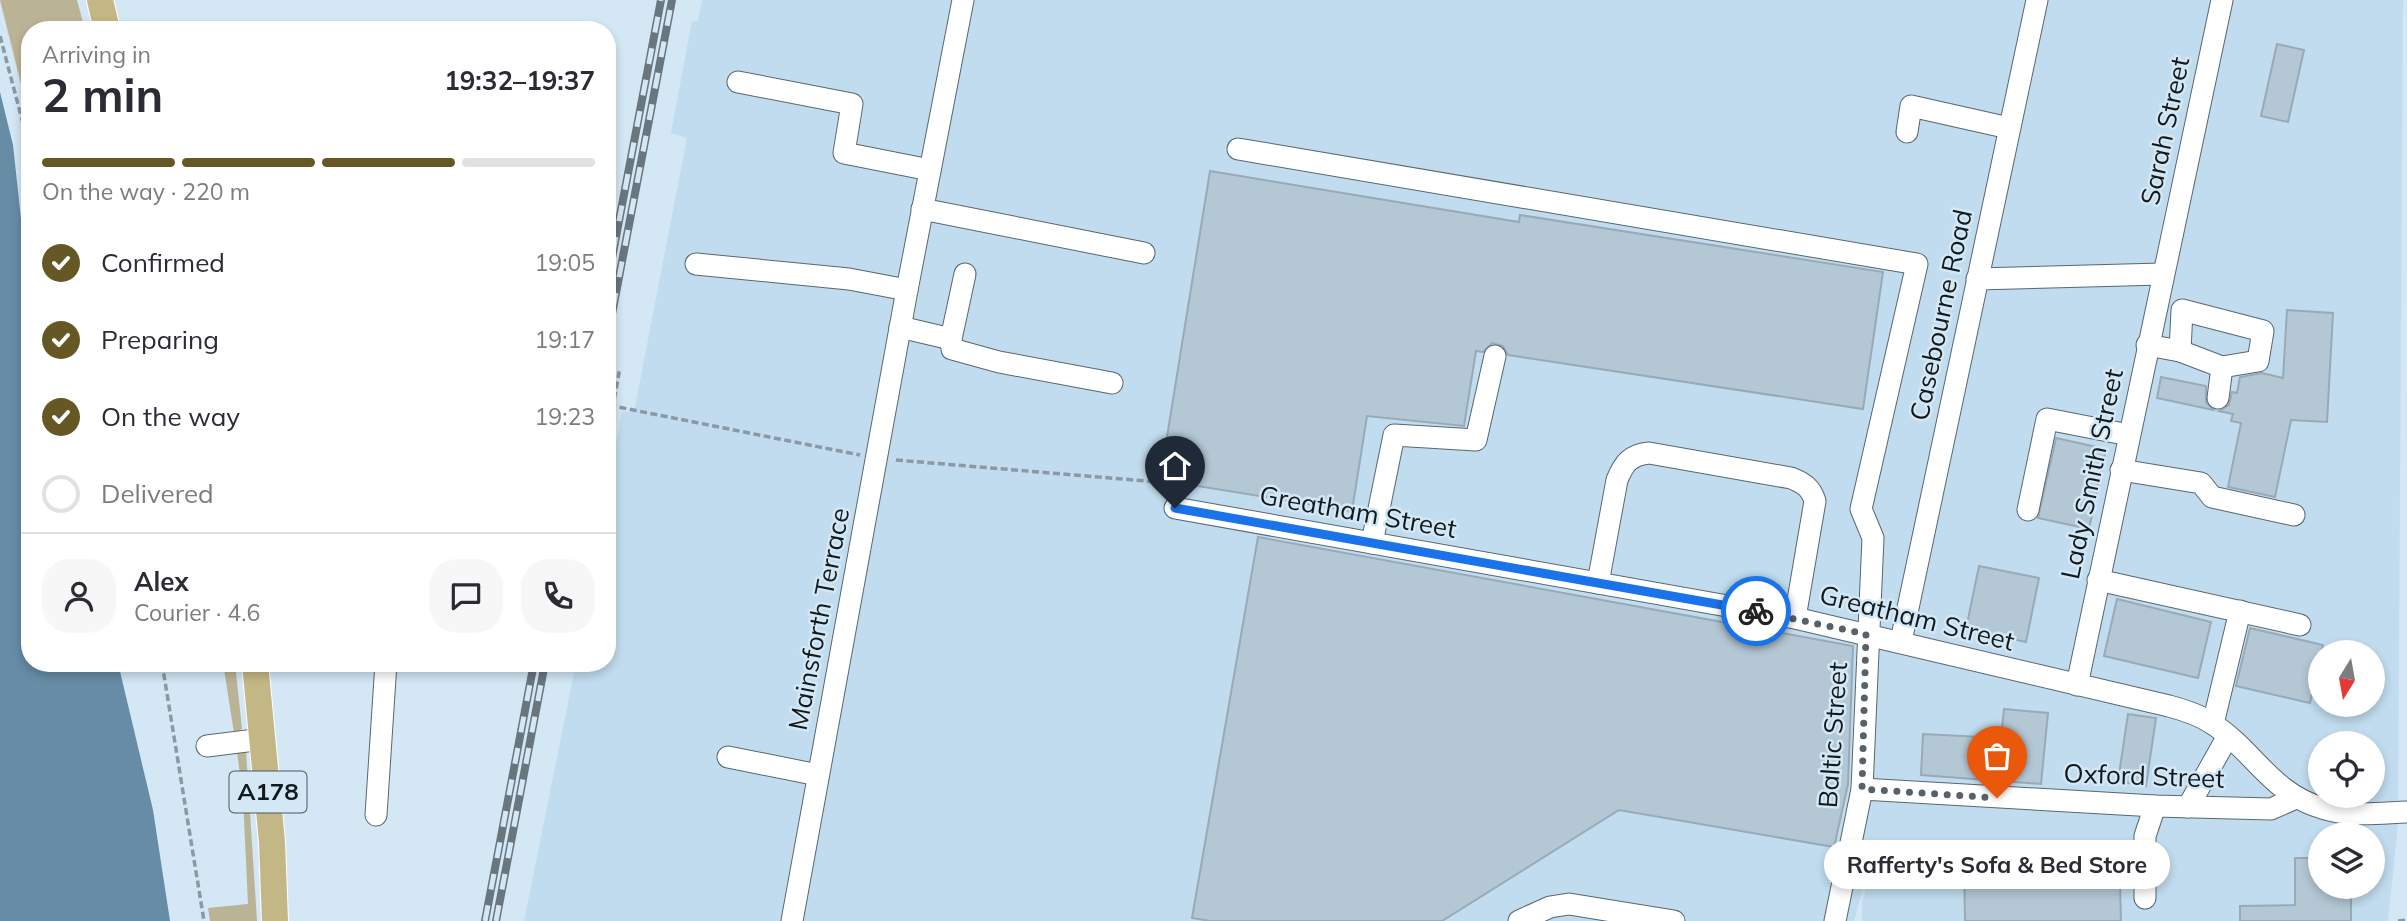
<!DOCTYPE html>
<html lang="en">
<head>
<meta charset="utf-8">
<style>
  :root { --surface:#fff; --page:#f7f7f7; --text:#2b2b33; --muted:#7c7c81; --line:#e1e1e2; --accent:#665825 }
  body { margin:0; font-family:Mulish,sans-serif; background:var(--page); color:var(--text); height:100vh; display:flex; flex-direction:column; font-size:26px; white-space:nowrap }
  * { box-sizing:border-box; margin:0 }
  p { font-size:23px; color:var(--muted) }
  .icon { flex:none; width:38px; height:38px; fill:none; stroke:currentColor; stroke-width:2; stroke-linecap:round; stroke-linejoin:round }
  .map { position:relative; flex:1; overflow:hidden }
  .sheet { position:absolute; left:21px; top:21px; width:595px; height:651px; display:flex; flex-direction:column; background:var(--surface); border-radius:28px; box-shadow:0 4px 10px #0003 }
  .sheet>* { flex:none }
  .needle { width:46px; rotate:191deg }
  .fabs { position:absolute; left:2308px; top:640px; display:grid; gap:14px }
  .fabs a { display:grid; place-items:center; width:77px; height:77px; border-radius:50%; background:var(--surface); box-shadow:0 4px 10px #0003; font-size:35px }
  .pin { position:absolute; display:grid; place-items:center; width:60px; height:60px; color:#fff; margin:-72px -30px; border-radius:50% 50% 50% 0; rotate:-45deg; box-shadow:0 0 7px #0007 }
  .pin .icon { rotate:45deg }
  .courier { position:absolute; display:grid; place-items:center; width:70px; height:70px; margin:-35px; border:5px solid #1a73e8; border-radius:50%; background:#fff; color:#222; box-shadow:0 2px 9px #0007 }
  .bubble { position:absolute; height:49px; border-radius:24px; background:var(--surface); box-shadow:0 4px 10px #0003; font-size:23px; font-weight:700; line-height:49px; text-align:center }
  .overview em { font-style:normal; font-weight:700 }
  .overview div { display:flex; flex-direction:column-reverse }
  .overview { display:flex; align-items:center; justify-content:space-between; height:119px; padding:0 21px }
  h1 { font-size:46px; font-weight:700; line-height:52px }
  .bar { display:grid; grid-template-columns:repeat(4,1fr); gap:10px 7px; align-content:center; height:84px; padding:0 21px }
  .bar i { height:9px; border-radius:5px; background:var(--line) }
  .bar .current { background:var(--accent) }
  .bar p { grid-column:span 4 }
  .line { display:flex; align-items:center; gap:18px; padding:0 21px; border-top:2px solid var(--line) }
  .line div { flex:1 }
  .round { display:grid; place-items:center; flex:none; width:74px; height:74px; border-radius:28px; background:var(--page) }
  ol { padding:0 21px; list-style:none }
  li { display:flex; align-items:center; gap:21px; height:77px }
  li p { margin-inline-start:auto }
  li .icon { padding:7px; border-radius:50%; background:var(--accent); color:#fff; stroke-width:4 }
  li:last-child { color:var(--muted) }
  li i { width:38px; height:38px; border:4px solid var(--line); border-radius:50% }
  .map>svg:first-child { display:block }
  .built { fill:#c1dcee; fill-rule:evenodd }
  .green { fill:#bbb395 }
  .water { fill:#668ca6 }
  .building { fill:#b4c7d4; stroke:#98aab7; stroke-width:2 }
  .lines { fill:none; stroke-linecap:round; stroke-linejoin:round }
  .minor-casing { stroke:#566773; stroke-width:23 }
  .major-casing { stroke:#fff; stroke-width:28 }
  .path { stroke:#8a99a3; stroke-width:3.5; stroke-dasharray:7 3.5; stroke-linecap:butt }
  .minor { stroke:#fff; stroke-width:21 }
  .major { stroke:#c4b786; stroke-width:26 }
  .rail-casing { stroke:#69767e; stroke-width:8 }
  .rail { stroke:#d3e7f5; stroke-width:5; stroke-dasharray:16; stroke-linecap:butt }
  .done { stroke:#566169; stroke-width:7; stroke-dasharray:0 12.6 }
  .route { stroke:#1a73e8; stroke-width:9 }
  .labels { text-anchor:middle; stroke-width:5; stroke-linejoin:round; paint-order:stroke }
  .shield { fill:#d3e7f5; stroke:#4c575e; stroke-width:2 }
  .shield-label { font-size:24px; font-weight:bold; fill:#12191d }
  .street-label { font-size:26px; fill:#12191d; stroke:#d3e7f5 }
</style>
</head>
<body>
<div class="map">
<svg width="2407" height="921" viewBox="0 0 2407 921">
  <rect width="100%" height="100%" fill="#d3e7f5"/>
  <path class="built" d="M 702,0 L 2403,0 L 2398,824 L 2388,921 L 1862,921 L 1862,904 L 1874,849 L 1854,921 L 524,921 L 576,663 L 607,663 L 607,493 L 622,411 L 634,412 L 687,138 L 671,133 L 692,21 L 698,21 ZM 2320,653 L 2373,653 L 2373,705 L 2320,705 ZM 2320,744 L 2373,744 L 2373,796 L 2320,796 ZM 2320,835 L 2373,835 L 2373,887 L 2320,887 Z"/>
  <g class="green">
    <polygon points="0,0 77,0 85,30 30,30 30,120"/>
    <polygon points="199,663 235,663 242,729 234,733 224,669 201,672"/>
    <polygon points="246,751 257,921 210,921 208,908 248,904 243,797 237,752"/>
  </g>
  <polygon class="water" points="0,92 13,145 30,302 30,663 118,663 153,810 170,921 0,921"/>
  <g class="building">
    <polygon points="2277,44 2304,50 2288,122 2261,116"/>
    <polygon points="1210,171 1519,222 1520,215 1883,272 1863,409 1508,355 1503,346 1492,343 1483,352 1476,351 1464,426 1367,416 1352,511 1160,480"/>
    <polygon points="2287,310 2333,313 2327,422 2291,420 2275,497 2228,487 2241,423 2231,421 2233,414 2219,411 2229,405 2232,392 2237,393 2240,377 2262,373 2283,378"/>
    <polygon points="2161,377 2206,386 2206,402 2213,410 2157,398"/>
    <polygon points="2056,438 2106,449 2089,529 2038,518"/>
    <polygon points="1258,537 1853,646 1848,784 1834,847 1619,810 1442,921 1210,921 1192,918"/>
    <polygon points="1979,566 2039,578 2026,642 1966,629"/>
    <polygon points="2117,599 2211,622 2198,678 2104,656"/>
    <polygon points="2250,628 2323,645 2310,703 2236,686"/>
    <polygon points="2004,709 2048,713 2041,784 1921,775 1923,734 2001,738"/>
    <polygon points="2128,714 2156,718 2146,786 2118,781"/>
    <polygon points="2295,858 2320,858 2320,887 2351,887 2351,921 2240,921 2240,906 2295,905"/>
    <polygon points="2043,862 2044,884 2120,883 2121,921 1965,921 1964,863"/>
  </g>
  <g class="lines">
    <g class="minor-casing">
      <g id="minor">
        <polyline points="738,82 852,104 844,153 930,170"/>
        <polyline points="1907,132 1911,106 2009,128"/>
        <polyline points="1238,149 1917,264 1861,509 1873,538 1862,789 1835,921"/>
        <polyline points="922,209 1144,253"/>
        <polyline points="696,264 849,279 907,290"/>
        <polyline points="1977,279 2162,274"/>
        <polyline points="900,327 951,339 965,274"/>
        <polyline points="951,339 952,349 999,362 1112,383"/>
        <polyline points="2147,345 2180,351 2182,310 2263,331 2258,361 2222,367 2218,398"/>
        <polyline points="2180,351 2222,367"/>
        <polyline points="2121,470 2201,483 2212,497 2294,515"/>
        <path d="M 1175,508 L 1795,618 L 2169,706 C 2184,710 2200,715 2213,724 C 2254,751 2271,793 2322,808 C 2349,817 2379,813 2407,812"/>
        <polyline points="2028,510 2047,419 2129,435"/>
        <polyline points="1372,543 1394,435 1476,440 1495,356"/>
        <polyline points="2098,580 2300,625"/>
        <path d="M 1598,583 L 1617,480 C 1624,463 1630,455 1649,453 L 1791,478 C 1804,483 1811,488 1815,501 L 1795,618"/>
        <polyline points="1901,641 2037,0"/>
        <polyline points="2077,685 2222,0"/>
        <polyline points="2213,724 2240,611"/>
        <polyline points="207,746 263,739"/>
        <polyline points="728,757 818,775"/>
        <polyline points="1862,789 2155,806 2271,809 2296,798"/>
        <polyline points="2188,807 2228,736"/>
        <polyline points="376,815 386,663"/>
        <polyline points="2145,898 2145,836 2155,806"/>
        <polyline points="792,921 907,290 963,0"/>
        <polyline points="1519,921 1550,907 1569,904 1674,921"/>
      </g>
    </g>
    <g class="major-casing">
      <g id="major">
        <polyline points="100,0 107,30"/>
        <polyline points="255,663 272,842 275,921"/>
      </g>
    </g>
    <g class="path">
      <polyline points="0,36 30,150"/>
      <polyline points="607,370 619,373 613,406 860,455"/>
      <polyline points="896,460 1170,483 1171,490"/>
      <polyline points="162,663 204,921"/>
      <polyline points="196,663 197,673"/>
      <polyline points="2398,921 2407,920"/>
    </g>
    <use href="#minor" class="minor"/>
    <use href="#major" class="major"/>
    <g class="rail-casing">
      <g id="rail">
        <polyline points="607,284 661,0"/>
        <polyline points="607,340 672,0"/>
        <polyline points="485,921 534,663"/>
        <polyline points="496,921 545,663"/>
      </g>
    </g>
    <use href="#rail" class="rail"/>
  </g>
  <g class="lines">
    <polyline class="done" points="1756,611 1866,634 1862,789 1997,798"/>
    <polyline class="route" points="1175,508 1756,611"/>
  </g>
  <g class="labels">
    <rect class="shield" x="229.5" y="771.5" width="77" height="41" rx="5"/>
    <g class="shield-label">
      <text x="268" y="800">A178</text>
    </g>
    <g class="street-label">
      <text transform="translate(2165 131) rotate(-78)" y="9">Sarah Street</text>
      <text transform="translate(1941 315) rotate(-78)" y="9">Casebourne Road</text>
      <text transform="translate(2092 474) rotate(-78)" y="9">Lady Smith Street</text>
      <text transform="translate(1358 512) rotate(10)" y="9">Greatham Street</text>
      <text transform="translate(1917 618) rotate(14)" y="9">Greatham Street</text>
      <text transform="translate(819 619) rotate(-79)" y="9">Mainsforth Terrace</text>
      <text transform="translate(1833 735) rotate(-86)" y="9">Baltic Street</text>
      <text transform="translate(2144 776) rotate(2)" y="9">Oxford Street</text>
    </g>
  </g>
</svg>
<div class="fabs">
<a><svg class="needle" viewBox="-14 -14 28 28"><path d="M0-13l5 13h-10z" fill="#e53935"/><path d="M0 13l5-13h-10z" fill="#7c7c81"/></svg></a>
<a><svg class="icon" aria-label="locate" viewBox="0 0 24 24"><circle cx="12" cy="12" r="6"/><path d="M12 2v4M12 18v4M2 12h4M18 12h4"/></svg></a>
<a><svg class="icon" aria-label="layers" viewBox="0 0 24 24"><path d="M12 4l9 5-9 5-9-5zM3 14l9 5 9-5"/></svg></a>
</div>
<div class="pin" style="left:1997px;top:798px;background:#ea580c"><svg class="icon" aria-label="bag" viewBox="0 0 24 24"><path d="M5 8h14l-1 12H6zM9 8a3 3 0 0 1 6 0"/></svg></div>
<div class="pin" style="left:1175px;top:508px;background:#1f2937"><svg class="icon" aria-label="home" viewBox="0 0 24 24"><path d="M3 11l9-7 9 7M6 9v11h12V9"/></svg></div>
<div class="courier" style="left:1756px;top:611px"><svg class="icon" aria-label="bike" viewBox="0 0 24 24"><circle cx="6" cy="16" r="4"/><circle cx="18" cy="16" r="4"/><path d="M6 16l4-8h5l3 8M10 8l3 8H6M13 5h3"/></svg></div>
<div class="bubble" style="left:1824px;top:840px;width:346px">Rafferty's Sofa &amp; Bed Store</div>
<section class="sheet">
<div class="overview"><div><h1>2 min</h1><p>Arriving in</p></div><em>19:32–19:37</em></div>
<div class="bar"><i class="current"></i><i class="current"></i><i class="current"></i><i></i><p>On the way · 220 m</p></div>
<ol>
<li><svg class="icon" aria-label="check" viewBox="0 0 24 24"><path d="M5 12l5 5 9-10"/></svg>Confirmed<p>19:05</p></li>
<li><svg class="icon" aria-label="check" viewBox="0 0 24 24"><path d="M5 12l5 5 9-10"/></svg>Preparing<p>19:17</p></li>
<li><svg class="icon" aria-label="check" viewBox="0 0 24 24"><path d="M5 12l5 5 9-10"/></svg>On the way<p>19:23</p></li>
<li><i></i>Delivered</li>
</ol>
<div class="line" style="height:126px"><a class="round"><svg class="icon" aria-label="person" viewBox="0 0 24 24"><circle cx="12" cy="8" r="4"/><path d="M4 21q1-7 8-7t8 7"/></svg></a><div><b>Alex</b><p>Courier · 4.6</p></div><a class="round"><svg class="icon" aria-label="chat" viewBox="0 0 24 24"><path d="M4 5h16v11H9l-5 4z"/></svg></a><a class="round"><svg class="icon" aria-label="phone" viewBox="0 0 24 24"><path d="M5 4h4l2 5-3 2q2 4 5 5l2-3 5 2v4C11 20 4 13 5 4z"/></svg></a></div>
</section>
</div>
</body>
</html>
